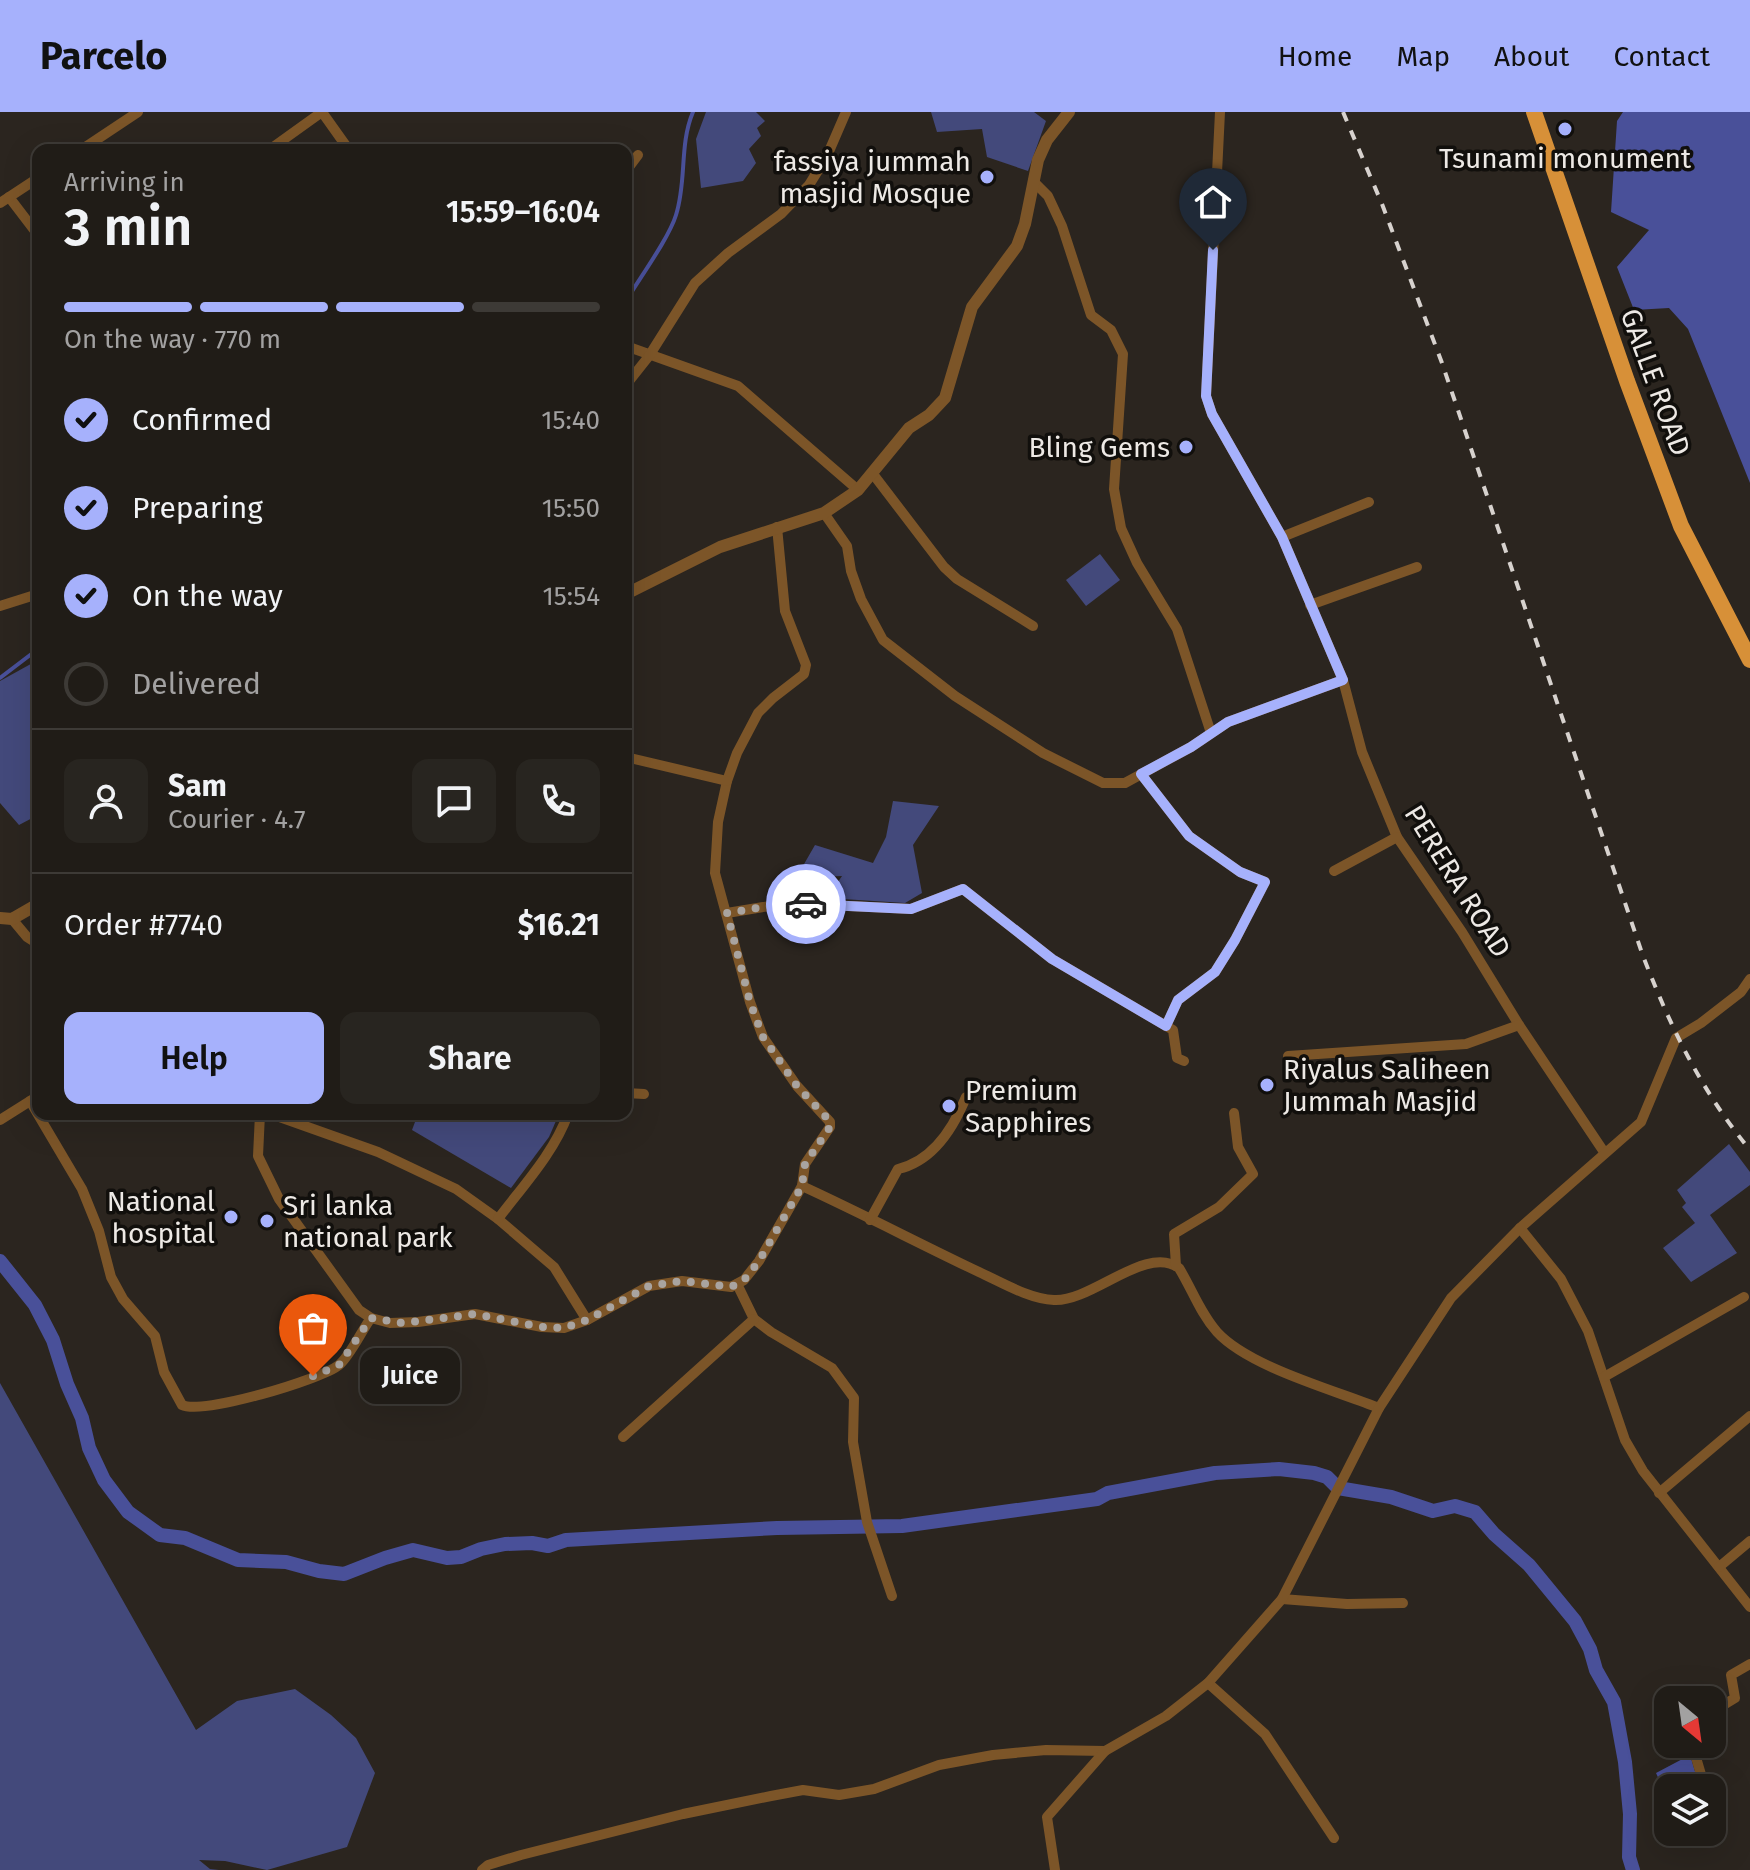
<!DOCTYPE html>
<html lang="en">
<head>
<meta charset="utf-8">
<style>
  :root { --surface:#201c17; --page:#282520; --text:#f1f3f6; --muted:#a2a1a1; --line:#3d3a36; --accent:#a6b1fc }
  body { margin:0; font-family:"Fira Sans",sans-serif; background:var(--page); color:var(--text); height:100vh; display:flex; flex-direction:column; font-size:30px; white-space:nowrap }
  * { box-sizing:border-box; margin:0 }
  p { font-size:26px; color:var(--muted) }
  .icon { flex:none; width:44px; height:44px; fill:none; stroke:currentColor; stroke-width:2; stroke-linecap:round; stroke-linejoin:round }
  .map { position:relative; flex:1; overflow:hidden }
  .sheet { position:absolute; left:32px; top:32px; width:600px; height:976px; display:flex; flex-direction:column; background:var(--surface); border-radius:16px; box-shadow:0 8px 32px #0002,0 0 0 2px var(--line) }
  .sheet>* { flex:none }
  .needle { width:52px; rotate:151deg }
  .buttons { position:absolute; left:1654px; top:1574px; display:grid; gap:16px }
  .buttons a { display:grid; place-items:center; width:72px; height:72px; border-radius:16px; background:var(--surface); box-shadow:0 8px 32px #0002,0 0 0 2px var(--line); font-size:40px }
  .pin { position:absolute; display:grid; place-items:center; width:68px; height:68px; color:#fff; margin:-82px -34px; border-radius:50% 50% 50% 0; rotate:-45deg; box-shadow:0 0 8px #0007 }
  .pin .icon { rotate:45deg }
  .courier { position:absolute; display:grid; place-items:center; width:80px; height:80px; margin:-40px; border:6px solid #a6b1fc; border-radius:50%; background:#fff; color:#222; box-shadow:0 2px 10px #0007 }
  .bubble { position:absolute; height:56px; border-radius:16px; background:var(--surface); box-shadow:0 8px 32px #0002,0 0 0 2px var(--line); font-size:26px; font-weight:600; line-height:56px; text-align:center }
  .overview em { font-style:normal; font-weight:600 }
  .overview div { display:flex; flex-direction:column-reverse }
  .overview { display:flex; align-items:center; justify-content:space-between; height:136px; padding:0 32px }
  h1 { font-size:52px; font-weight:600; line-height:60px }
  .bar { display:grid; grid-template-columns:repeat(4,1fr); gap:12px 8px; align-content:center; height:96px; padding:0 32px }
  .bar i { height:10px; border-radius:6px; background:var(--line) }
  .bar .selected { background:var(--accent) }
  .bar p { grid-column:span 4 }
  .line { display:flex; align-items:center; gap:20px; padding:0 32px; border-top:2px solid var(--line) }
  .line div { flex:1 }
  .round { display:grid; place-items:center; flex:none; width:84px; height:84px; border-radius:16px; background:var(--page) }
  ol { padding:0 32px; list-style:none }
  li { display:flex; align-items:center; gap:24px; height:88px }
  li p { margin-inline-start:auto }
  li .icon { padding:8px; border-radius:50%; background:var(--accent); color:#111; stroke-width:4 }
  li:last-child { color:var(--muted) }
  li i { width:44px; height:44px; border:4px solid var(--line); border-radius:50% }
  .cta { display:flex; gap:16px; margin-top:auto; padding:16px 32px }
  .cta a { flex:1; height:92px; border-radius:16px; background:var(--accent); color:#111; font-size:32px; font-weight:600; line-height:92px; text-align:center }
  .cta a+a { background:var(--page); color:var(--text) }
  header { display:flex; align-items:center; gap:48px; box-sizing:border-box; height:112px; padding:0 40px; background:var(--accent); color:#111 }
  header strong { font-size:38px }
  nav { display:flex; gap:44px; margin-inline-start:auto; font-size:28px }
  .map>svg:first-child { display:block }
  .green { fill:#43497b }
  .water { fill:#495099 }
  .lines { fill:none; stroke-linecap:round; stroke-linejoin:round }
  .stream { stroke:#495099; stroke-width:4 }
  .canal { stroke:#495099; stroke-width:14 }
  .minor { stroke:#7c5528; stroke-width:10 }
  .tertiary { stroke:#7c5528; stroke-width:12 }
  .trunk { stroke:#d79038; stroke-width:16 }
  .rail { stroke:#d7d2ce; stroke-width:4; stroke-dasharray:10 10; stroke-linecap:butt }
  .done { stroke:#a9a4a0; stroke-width:8; stroke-dasharray:0 14.4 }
  .route { stroke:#a6b1fc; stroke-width:10 }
  .poi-dot { fill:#a6b1fc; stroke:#110f0c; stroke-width:3 }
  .labels { text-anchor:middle; stroke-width:7; stroke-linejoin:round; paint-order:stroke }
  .poi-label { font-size:28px; fill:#ede9e5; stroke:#110f0c; text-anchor:end }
  .street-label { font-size:28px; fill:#ede9e5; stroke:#110f0c }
</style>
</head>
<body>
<header>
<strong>Parcelo</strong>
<nav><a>Home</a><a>Map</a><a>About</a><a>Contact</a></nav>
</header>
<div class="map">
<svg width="1750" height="1758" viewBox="0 0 1750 1758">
  <rect width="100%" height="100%" fill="#2b251f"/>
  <g class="green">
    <polygon points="706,0 756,0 765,9 757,16 761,24 749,37 756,51 743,69 701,76 696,27"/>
    <polygon points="931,0 1034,0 1046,9 1028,59 987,45 982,17 937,20"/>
    <polygon points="1100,442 1120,468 1086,494 1066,468"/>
    <polygon points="38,548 38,703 19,713 0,691 0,569"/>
    <polygon points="893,689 939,694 913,733 922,781 905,791 827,786 842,764 796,766 815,733 873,751 886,725"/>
    <polygon points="418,1002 559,1002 549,1025 511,1076 412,1018"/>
    <polygon points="1729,1032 1750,1060 1750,1073 1710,1103 1737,1141 1691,1170 1663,1136 1695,1111 1682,1095 1686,1091 1677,1078"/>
    <polygon points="0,1271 196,1618 237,1589 295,1577 331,1603 356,1626 375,1661 347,1735 267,1758 225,1749 199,1748 210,1757 219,1758 0,1758"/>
  </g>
  <g class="water">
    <polygon points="1623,0 1750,0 1750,371 1688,217 1669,196 1634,198 1617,155 1649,118 1611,100 1617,9"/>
    <polygon points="1690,1643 1700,1676 1668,1676 1666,1690 1658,1675 1662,1674 1656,1661"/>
  </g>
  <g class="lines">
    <g class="stream">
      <path d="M 626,189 C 639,167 669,126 676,103 C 687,69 679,33 693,0"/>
      <polyline points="0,566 38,537"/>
    </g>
    <polyline class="canal" points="0,1149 35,1193 53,1228 67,1272 82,1306 89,1336 104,1368 128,1400 160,1423 185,1426 238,1448 286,1450 319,1459 344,1462 385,1446 413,1438 447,1446 461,1445 481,1437 505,1432 532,1431 548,1434 566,1428 777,1416 902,1414 1097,1387 1108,1381 1215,1361 1279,1357 1314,1361 1327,1365 1338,1376 1391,1385 1433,1399 1455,1394 1475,1400 1494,1422 1529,1453 1575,1509 1590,1537 1596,1558 1614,1590 1625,1650 1630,1702 1629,1745 1633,1758"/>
    <g class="minor">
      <polyline points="322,0 349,38"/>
      <polyline points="1220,0 1206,284 1212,302 1282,425 1343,568 1362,640 1397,725 1462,820 1519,913 1604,1040"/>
      <polyline points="81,38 138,0"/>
      <polyline points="269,38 322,0"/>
      <polyline points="626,59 638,43"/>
      <polyline points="1033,69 1048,84 1062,114 1091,203 1111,218 1123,242 1114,377 1121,416 1137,451 1177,517 1211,621"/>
      <polyline points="9,85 38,123"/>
      <polyline points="0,91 38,66"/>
      <polyline points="626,234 738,274 858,378"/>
      <polyline points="626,273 649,244 695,171 728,141 781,102 809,73 827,44 846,0"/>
      <polyline points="873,362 944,455 957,467 1033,514"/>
      <polyline points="824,401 847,434 851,459 861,487 883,528 955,584 1043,641 1103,671 1125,671 1191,635 1228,610 1343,568"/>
      <polyline points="777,415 785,499 806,553 804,562 773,586 758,601 737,641 727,669 718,710 715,761 750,890 763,925 797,974 830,1010 830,1015 805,1052 802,1074"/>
      <polyline points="1282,425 1369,390"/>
      <polyline points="1310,493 1417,455"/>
      <polyline points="0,494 38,482"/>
      <polyline points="626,645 727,669"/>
      <polyline points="1141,662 1189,724 1240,760 1265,770 1235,828 1215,860 1178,888 1166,914"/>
      <polyline points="1334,759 1397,725"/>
      <polyline points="727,801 788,791 911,797 963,777 1052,847 1173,918 1177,946 1184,949"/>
      <polyline points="12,807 27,825 38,832"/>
      <polyline points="1288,944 1466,932 1519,913"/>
      <polyline points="626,981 644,982"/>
      <path d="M 30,989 L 82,1077 L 99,1119 L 111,1165 L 123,1187 L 155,1224 L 164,1260 L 182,1293 C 202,1303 320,1268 339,1253 C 350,1244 362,1218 371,1206"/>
      <path d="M 260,1002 L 258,1044 L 279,1087 L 359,1198 L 371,1206 L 390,1211 L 418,1210 L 475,1202 L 542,1215 L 564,1216 L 587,1208 L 649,1174 L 682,1169 L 731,1175 L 744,1168 L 759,1149 L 802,1074 C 861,1101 920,1132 979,1160 C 1001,1170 1029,1187 1054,1188 C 1092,1190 1146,1132 1179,1156 C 1192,1177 1200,1201 1217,1220 C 1249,1255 1334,1278 1379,1296"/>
      <polyline points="271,1002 378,1040 456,1077 498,1107 554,1155 587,1208"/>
      <polyline points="0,1008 38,984"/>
      <path d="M 498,1107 C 522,1075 554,1041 568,1002"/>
      <path d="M 870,1108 L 898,1057 C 933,1049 953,1017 966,985"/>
      <polyline points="1520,1116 1561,1167 1588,1219 1625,1328 1643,1359 1750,1495"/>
      <polyline points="1176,1154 1174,1122 1219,1095 1253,1062 1238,1035 1234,1001"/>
      <polyline points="737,1172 754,1207 771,1220 832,1256 854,1286 853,1330 867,1410 892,1484"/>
      <polyline points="1604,1265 1744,1185"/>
      <polyline points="623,1325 754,1207"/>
      <polyline points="1659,1381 1750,1304"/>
      <polyline points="1719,1455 1750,1429"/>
      <polyline points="1282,1487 1347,1492 1403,1491"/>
      <polyline points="1208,1571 1265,1622 1334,1726"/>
      <polyline points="1712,1600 1735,1586 1731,1563 1750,1552"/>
      <polyline points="1692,1632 1705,1676"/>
      <polyline points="482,1758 488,1753 521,1743 683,1702 771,1684 803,1678 839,1683 874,1677 939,1653 993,1643 1046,1638 1105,1639 1166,1604 1208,1571 1282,1487 1379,1296 1451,1186 1520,1116 1641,1010 1676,926 1701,911 1741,880 1750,867"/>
      <polyline points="1055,1758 1047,1705 1105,1639"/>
    </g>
    <g class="tertiary">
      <polyline points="626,482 720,435 824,401 858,378 909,316 929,303 945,286 972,195 1017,134 1025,112 1038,48 1047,28 1069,0"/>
      <polyline points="0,806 12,807 38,792"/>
    </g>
    <polyline class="trunk" points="1534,0 1627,269 1681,414 1750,548"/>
    <path class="rail" d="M 1343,0 L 1382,92 L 1442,251 L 1643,844 C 1671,916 1700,977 1750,1038"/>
  </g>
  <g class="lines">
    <polyline class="done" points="313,1264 339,1253 371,1206 403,1211 475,1202 542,1215 564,1216 587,1208 649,1174 682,1169 731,1175 744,1168 759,1149 802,1074 805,1052 830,1015 827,1006 797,974 763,925 750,890 727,801 788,791 806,792"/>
    <polyline class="route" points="806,792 911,797 963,777 1052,847 1166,914 1178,888 1215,860 1235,828 1265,770 1240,760 1189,724 1141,662 1191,635 1228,610 1343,568 1282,425 1212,302 1206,284 1213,138"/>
  </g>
  <g class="poi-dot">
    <circle cx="1565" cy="17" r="8"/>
    <circle cx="987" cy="65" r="8"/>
    <circle cx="1186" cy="335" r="8"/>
    <circle cx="1267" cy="973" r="8"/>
    <circle cx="949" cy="994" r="8"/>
    <circle cx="231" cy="1105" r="8"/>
    <circle cx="267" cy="1109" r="8"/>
  </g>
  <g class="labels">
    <g class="poi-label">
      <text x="1565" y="56" text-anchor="middle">Tsunami monument</text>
      <text x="971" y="59">fassiya jummah<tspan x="971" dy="32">masjid Mosque</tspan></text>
      <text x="1170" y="345">Bling Gems</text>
      <text x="1283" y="967" text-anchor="start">Riyalus Saliheen<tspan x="1283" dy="32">Jummah Masjid</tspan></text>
      <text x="965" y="988" text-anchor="start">Premium<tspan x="965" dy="32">Sapphires</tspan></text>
      <text x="215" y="1099">National<tspan x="215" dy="32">hospital</tspan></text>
      <text x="283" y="1103" text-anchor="start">Sri lanka<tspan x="283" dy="32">national park</tspan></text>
    </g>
    <g class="street-label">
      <text transform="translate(1656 270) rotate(70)" y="10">GALLE ROAD</text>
      <text transform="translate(1458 769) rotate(58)" y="10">PERERA ROAD</text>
    </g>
  </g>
</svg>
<div class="buttons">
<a><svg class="needle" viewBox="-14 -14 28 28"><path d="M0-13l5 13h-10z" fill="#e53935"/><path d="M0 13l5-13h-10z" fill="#a2a1a1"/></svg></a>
<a><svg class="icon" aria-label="layers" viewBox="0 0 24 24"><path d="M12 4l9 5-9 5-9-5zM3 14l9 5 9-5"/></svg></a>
</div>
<div class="pin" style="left:313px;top:1264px;background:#ea580c"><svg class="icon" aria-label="bag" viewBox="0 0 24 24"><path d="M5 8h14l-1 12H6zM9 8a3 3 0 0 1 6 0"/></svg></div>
<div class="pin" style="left:1213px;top:138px;background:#1f2937"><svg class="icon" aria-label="home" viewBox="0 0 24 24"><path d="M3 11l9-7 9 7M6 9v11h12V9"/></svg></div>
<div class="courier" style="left:806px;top:792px"><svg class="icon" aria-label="car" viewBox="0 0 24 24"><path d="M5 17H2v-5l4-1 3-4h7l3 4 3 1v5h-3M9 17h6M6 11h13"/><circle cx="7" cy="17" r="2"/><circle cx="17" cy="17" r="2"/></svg></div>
<div class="bubble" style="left:360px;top:1236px;width:100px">Juice</div>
<section class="sheet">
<div class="overview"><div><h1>3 min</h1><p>Arriving in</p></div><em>15:59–16:04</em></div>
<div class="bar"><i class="selected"></i><i class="selected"></i><i class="selected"></i><i></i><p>On the way · 770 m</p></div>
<ol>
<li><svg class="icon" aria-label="check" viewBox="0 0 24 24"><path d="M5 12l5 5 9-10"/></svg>Confirmed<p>15:40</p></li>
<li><svg class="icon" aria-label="check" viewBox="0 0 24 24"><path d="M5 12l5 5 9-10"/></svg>Preparing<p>15:50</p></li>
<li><svg class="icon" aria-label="check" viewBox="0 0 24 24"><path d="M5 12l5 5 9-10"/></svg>On the way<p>15:54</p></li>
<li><i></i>Delivered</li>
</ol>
<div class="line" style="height:144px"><a class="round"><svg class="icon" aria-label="person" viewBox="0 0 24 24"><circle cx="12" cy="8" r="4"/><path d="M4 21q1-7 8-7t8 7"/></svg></a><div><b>Sam</b><p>Courier · 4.7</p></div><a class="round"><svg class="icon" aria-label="chat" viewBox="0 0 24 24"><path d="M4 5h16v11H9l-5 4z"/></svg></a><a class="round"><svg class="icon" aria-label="phone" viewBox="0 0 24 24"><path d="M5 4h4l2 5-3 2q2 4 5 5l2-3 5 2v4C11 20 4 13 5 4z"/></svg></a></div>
<div class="line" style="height:104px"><div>Order #7740</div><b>$16.21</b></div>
<div class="cta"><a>Help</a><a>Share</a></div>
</section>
</div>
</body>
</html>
